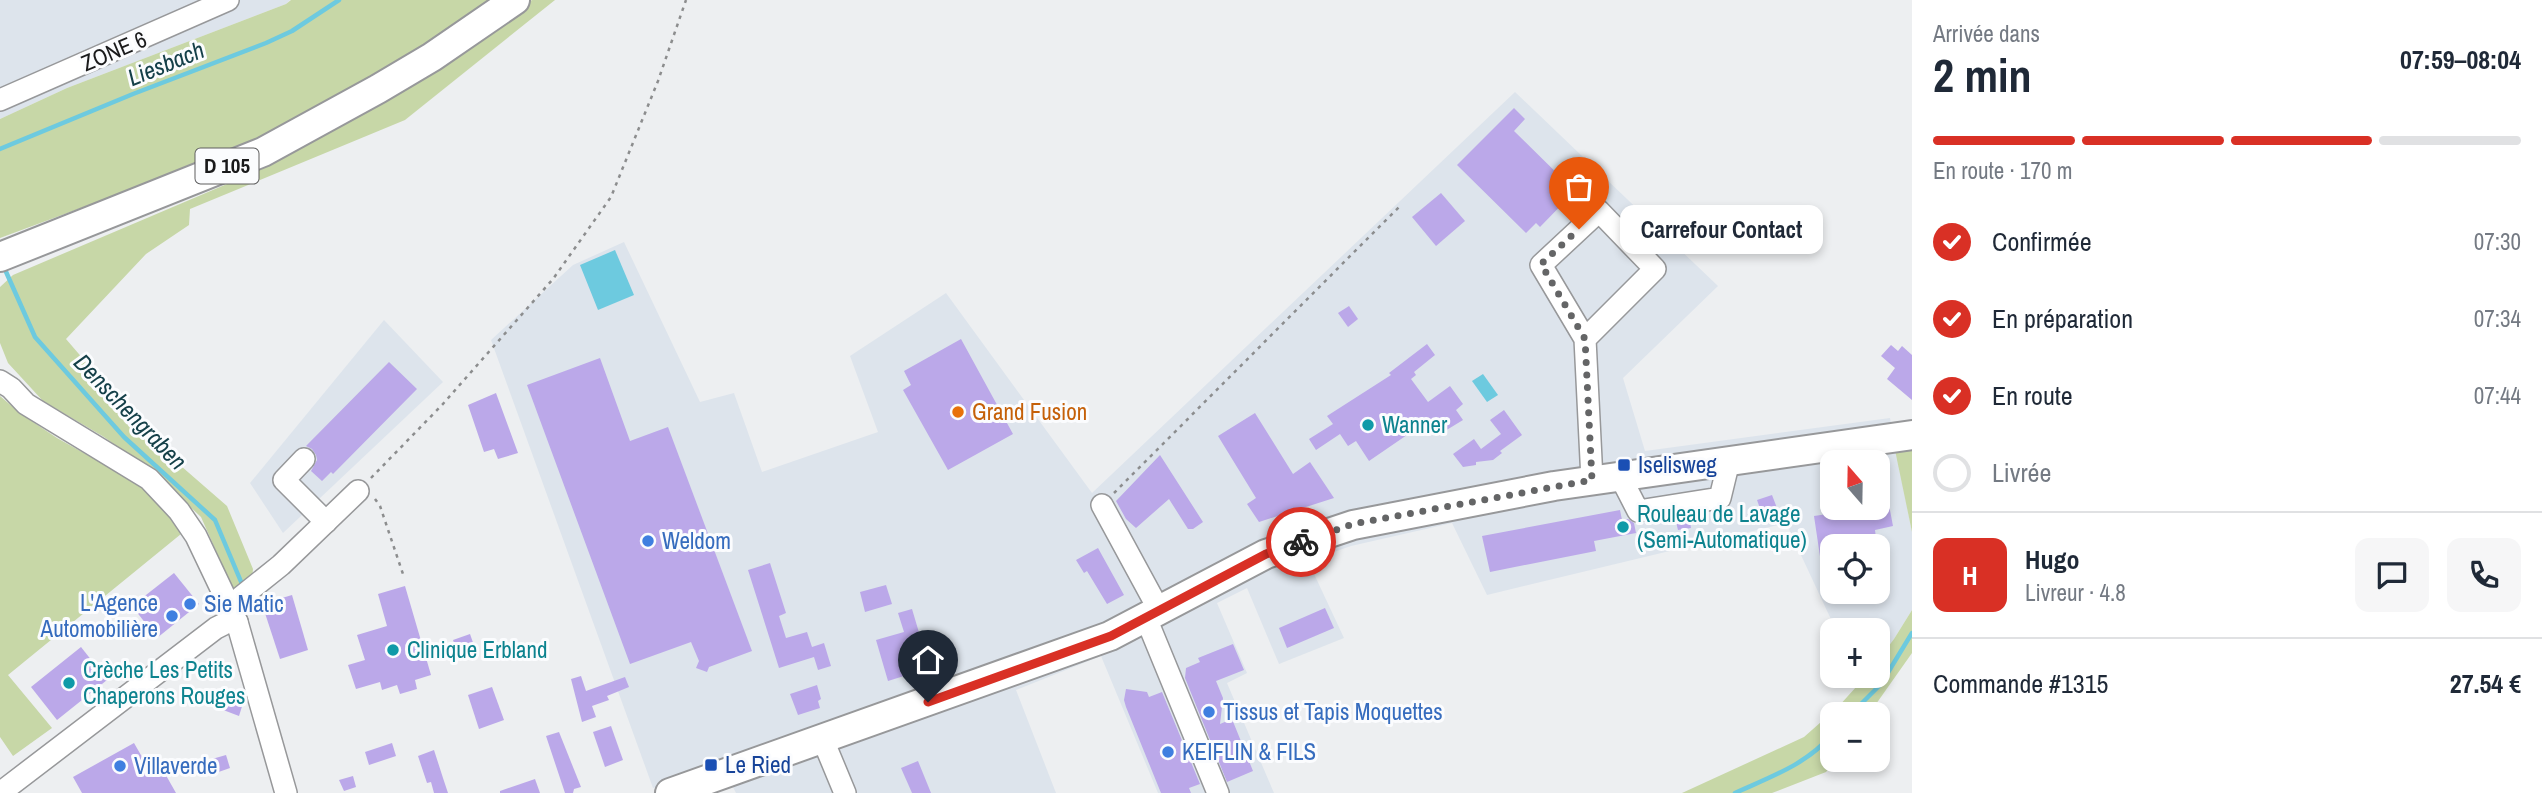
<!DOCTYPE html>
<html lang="fr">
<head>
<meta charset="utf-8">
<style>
  :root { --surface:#fff; --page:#f6f6f7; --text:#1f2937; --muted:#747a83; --line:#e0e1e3; --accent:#d93025 }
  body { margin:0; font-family:"Archivo Narrow",sans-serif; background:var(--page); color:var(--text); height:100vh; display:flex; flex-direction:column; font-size:26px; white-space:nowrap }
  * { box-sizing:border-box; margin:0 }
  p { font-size:23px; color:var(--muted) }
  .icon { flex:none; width:38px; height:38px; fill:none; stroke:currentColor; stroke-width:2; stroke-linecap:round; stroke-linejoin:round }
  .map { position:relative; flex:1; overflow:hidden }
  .side { display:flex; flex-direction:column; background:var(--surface); width:630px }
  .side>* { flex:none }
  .needle { width:46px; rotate:340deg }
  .buttons { position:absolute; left:1820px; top:450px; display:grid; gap:14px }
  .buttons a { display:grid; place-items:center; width:70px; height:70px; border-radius:14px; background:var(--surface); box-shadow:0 4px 10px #0003; font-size:35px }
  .pin { position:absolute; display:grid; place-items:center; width:60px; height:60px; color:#fff; margin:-72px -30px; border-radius:50% 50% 50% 0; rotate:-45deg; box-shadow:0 0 7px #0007 }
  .pin .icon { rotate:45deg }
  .courier { position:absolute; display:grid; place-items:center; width:70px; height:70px; margin:-35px; border:5px solid #d93025; border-radius:50%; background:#fff; color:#222; box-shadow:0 2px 9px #0007 }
  .bubble { position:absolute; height:49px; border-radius:14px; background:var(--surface); box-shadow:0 4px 10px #0003; font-size:23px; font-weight:700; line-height:49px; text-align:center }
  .head em { font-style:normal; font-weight:700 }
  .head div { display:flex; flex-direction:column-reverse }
  .head { display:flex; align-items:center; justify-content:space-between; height:119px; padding:0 21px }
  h1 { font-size:46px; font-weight:700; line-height:52px }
  .bar { display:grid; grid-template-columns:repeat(4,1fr); gap:10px 7px; align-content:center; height:84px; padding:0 21px }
  .bar i { height:9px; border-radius:5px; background:var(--line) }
  .bar .current { background:var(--accent) }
  .bar p { grid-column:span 4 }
  .line { display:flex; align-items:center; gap:18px; padding:0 21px; border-top:2px solid var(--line) }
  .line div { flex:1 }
  .round { display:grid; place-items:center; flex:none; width:74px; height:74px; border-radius:14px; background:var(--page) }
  ol { padding:0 21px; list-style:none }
  li { display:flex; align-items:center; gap:21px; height:77px }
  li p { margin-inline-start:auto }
  li .icon { padding:7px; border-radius:50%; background:var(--accent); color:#fff; stroke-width:4 }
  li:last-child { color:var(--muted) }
  li i { width:38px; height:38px; border:4px solid var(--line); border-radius:50% }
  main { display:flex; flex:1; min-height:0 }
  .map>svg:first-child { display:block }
  .built { fill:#dde4ec; fill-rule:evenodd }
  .green { fill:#c7d7a7 }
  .water { fill:#6dcadf }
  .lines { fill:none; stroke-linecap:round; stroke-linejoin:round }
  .stream { stroke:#6dcadf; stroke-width:4.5 }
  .building { fill:#bba8e9 }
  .minor-casing { stroke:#97989a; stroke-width:24 }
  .major-casing { stroke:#97989a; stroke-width:32 }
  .path { stroke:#8c8d8e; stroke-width:2.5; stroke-dasharray:3.5 5; stroke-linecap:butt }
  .minor { stroke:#fff; stroke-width:21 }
  .major { stroke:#fff; stroke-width:28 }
  .done { stroke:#646566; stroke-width:7; stroke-dasharray:0 12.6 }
  .route { stroke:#d93025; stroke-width:9 }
  .food-dot { fill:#e8710a; stroke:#fbfcfe; stroke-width:2.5 }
  .culture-dot { fill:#0f9aa8; stroke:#fbfcfe; stroke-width:2.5 }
  .transit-dot { fill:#1a4fb4; stroke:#fbfcfe; stroke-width:2.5 }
  .shop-dot { fill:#3f7fe0; stroke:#fbfcfe; stroke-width:2.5 }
  .labels { text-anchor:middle; stroke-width:6; stroke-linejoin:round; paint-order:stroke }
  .shield { fill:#fbfcfe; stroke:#5e5e5f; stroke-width:2 }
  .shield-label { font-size:21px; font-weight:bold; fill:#1a1a1b }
  .street-label { font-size:23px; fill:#1a1a1b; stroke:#fbfcfe }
  .food-label { font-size:23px; fill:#c56008; stroke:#fbfcfe; text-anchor:start }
  .culture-label { font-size:23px; fill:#0d838f; stroke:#fbfcfe; text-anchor:start }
  .transit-label { font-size:23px; fill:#164399; stroke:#fbfcfe; text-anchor:start }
  .shop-label { font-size:23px; fill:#366cbe; stroke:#fbfcfe; text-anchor:start }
  .water-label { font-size:24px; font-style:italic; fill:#154049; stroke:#fbfcfe }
</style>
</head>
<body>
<main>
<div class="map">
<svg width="1912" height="793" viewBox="0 0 1912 793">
  <rect width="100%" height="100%" fill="#edeff1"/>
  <g class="built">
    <polygon points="0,0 290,0 286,4 67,88 0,119"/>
    <path d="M 1515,92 L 1718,286 L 1623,378 L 1645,451 L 1890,418 L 1912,532 L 1912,610 L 1894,639 L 1878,660 L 1878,630 L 1836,630 L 1786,523 L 1487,595 L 1452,523 L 1351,546 L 1308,561 L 1344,638 L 1279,664 L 1247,588 L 1217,603 L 1247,673 L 1227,683 L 1274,793 L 1158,793 L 1101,656 L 1016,690 L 1056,793 L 736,793 L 727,775 L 653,788 L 491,340 L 573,265 L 624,242 L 700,402 L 734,393 L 762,472 L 878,432 L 850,356 L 946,293 L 1092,493 ZM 1832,462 L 1878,462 L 1878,508 L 1832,508 ZM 1832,546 L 1878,546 L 1878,592 L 1832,592 Z"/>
    <polygon points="384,320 443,382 283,533 250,483"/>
  </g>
  <g class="green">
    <polygon points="291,0 494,0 426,48 240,149 0,238 0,119 67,88 286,4"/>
    <polygon points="532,0 555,0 405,120 190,209 189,225 146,254 66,339 158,446 227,506 253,569 252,579 238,589 232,587 201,517 154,473 104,437 43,401 8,363 0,343 0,287 13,275 234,181 399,89 475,41"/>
    <polygon points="0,396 21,414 57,438 141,485 169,516 181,534 8,675 52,728 13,756 0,737"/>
    <polygon points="1912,448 1912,532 1895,450"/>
    <polygon points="1912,610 1912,653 1869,714 1832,714 1832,760 1836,760 1826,772 1772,793 1682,793 1804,737 1838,707 1866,676 1878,676 1878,660 1894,639"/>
  </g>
  <g class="water">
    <polygon points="615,250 634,295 598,310 580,265"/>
    <polygon points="1483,374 1498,395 1487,402 1472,381"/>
  </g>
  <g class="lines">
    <g class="stream">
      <polyline points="0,149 133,94 266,43 292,31 339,0"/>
      <polyline points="3,265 35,337 124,437 215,520 242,584"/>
      <polyline points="1851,714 1881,684 1912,633"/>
      <path d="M 1735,793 C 1770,777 1808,764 1832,734"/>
    </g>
  </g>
  <g class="building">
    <polygon points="1514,108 1525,119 1514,131 1575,191 1540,227 1536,223 1526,233 1457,165"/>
    <polygon points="1441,193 1465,221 1436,246 1412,217"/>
    <polygon points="1349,306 1358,319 1348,327 1338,313"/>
    <polygon points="961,339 1013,434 948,470 903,390 911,385 904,371"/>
    <polygon points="1427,344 1435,355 1414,372 1416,375 1411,379 1428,402 1450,386 1463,404 1456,410 1463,420 1440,434 1436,429 1430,433 1423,424 1369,461 1356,441 1348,446 1340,434 1316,450 1309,439 1333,424 1327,416 1391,375 1389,373"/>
    <polygon points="1891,345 1898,351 1902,346 1912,355 1912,400 1887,379 1895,368 1881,356"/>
    <polygon points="600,358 630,441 668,427 752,651 709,667 707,672 696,668 699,661 691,642 630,664 527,385"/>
    <polygon points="389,362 417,389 333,474 331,472 322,481 311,471 317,460 316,455 312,449 306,446"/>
    <polygon points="496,393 518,453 498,459 494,449 484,452 468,405"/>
    <polygon points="1504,410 1522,435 1500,451 1502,453 1493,460 1476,462 1476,465 1463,467 1453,454 1474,439 1481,449 1501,434 1490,420"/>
    <polygon points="1255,413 1293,474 1310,462 1334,498 1259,522 1247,504 1256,498 1218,436"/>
    <polygon points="1160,455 1203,522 1193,529 1188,529 1169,499 1136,528 1126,519 1116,501"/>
    <polygon points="1772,495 1777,508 1762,514 1757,500"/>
    <polygon points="1889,505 1893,526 1875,530 1877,546 1832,546 1832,561 1821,563 1814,516"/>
    <polygon points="1620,510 1622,520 1628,519 1634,523 1636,533 1594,541 1596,551 1490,572 1482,536"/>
    <polygon points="1689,516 1691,528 1678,530 1675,518"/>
    <polygon points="1098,548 1124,595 1107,604 1087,571 1084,573 1076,560"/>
    <polygon points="770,563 786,613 779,616 786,638 807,632 812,647 824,643 831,666 818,670 814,657 779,668 748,570"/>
    <polygon points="174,573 199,604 157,638 132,606"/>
    <polygon points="886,585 892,604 865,612 860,592"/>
    <polygon points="405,586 431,675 415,680 417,689 400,694 397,685 382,690 380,682 356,689 348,665 365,660 357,635 387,626 378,594"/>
    <polygon points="292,595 308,650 280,659 262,604"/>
    <polygon points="1325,608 1334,628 1287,648 1279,628"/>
    <polygon points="912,609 923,646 932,643 939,665 888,681 876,640 904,632 898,613"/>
    <polygon points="470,634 477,654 460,660 453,640"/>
    <polygon points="1233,644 1244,670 1216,681 1223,698 1220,724 1232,719 1253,771 1227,782 1185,678 1186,668 1200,662 1198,658"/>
    <polygon points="81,647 107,680 57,720 31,687"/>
    <polygon points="581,676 586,691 625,677 629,687 607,696 609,700 592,706 596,717 582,722 571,679"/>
    <polygon points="817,685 821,699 818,701 820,708 798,715 790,694"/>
    <polygon points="492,687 504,720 479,729 468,695"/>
    <polygon points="1126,689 1147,692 1149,697 1162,692 1200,784 1189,788 1191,793 1161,793 1126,707 1124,700"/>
    <polygon points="243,692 245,697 239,716 218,708 222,695"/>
    <polygon points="611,726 623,760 605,767 593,732"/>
    <polygon points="559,732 581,787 574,789 573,793 565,793 546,736"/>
    <polygon points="134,743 149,769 159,763 176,793 82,793 73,777"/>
    <polygon points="392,743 396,756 369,765 365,752"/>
    <polygon points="434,750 443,778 448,793 434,793 431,782 427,783 418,756"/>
    <polygon points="226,755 230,768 210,775 205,761"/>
    <polygon points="918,761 931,793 912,793 901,768"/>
    <polygon points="353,776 356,787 344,791 339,780"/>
    <polygon points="535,779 540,793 500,793 500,791"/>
  </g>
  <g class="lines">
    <g class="minor-casing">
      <g id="minor">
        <polyline points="0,100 228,0"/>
        <polyline points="1585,339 1541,265 1599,211 1655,269 1585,339 1592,480"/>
        <polyline points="0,381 11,388 26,404 149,479 179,511 196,536 237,622 286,793"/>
        <polyline points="304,459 284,480 326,522"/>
        <polyline points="1620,476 1638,511 1720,498 1729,461"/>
        <polyline points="1102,505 1159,610"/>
        <polyline points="231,611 241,597 281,565 358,491"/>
        <polyline points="1146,618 1218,793"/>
        <polyline points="823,740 845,793"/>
        <polyline points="0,793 216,628 226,623 237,622"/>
      </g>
    </g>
    <g class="major-casing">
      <g id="major">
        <polyline points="0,257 263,152 378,89 432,57 515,0"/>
        <polyline points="670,793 1110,636 1266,554 1353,525 1554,486 1912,435"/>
      </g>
    </g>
    <g class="path">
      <polyline points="371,478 442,405 553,279 611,197 658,81 686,0"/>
      <polyline points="1114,493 1400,206"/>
      <polyline points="375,499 380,506 404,577"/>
    </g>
    <use href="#minor" class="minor"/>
    <use href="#major" class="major"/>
  </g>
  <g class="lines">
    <polyline class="done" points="1301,542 1353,524 1592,480 1585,339 1541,264 1579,229"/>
    <polyline class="route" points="928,702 1111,636 1266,554 1301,542"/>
  </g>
  <circle class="food-dot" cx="958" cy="412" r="7"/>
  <g class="culture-dot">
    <circle cx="1368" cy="425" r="7"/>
    <circle cx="1623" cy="527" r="7"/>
    <circle cx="393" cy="650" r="7"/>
    <circle cx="69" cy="683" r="7"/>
  </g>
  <g class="transit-dot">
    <rect x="1617" y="458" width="14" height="14" rx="3.5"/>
    <rect x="704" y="758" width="14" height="14" rx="3.5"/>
  </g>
  <g class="shop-dot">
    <circle cx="648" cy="541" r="7"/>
    <circle cx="190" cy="604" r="7"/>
    <circle cx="172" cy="616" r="7"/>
    <circle cx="1209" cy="712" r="7"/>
    <circle cx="1168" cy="752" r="7"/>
    <circle cx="120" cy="766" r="7"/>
  </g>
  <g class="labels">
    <rect class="shield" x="195.5" y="148.5" width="63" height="35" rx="5"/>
    <g class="shield-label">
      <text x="227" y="173">D 105</text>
    </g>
    <g class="street-label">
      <text transform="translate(114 51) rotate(-23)" y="8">ZONE 6</text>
    </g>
    <g class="food-label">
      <text x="972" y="420">Grand Fusion</text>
    </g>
    <g class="culture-label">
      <text x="1382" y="433">Wanner</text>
      <text x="1637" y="522">Rouleau de Lavage<tspan x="1637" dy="26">(Semi-Automatique)</tspan></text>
      <text x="407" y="658">Clinique Erbland</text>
      <text x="83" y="678">Crèche Les Petits<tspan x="83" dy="26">Chaperons Rouges</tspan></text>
    </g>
    <g class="transit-label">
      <text x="1638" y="473">Iselisweg</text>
      <text x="725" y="773">Le Ried</text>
    </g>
    <g class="shop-label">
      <text x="662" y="549">Weldom</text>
      <text x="158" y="611" text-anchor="end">L'Agence<tspan x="158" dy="26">Automobilière</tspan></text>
      <text x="204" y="612">Sie Matic</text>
      <text x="1223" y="720">Tissus et Tapis Moquettes</text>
      <text x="1182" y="760">KEIFLIN &amp; FILS</text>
      <text x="134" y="774">Villaverde</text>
    </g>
    <g class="water-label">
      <text transform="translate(166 64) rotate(-22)" y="8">Liesbach</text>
      <text transform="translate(130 412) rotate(46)" y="8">Denschengraben</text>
    </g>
  </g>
</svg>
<div class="buttons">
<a><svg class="needle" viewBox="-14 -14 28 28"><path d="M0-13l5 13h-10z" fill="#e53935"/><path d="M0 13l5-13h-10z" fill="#747a83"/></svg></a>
<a><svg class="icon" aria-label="locate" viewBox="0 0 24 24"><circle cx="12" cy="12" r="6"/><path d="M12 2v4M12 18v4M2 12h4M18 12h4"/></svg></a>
<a>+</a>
<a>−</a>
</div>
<div class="pin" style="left:1579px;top:229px;background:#ea580c"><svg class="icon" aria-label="bag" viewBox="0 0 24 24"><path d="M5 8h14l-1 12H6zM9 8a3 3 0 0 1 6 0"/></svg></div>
<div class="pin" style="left:928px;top:702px;background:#1f2937"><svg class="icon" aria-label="home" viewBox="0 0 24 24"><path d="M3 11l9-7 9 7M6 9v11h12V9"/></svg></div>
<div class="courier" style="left:1301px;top:542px"><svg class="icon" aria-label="bike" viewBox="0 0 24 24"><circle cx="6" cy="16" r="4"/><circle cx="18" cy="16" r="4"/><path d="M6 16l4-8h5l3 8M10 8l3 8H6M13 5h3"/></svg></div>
<div class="bubble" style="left:1620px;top:205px;width:203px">Carrefour Contact</div>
</div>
<section class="side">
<div class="head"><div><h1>2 min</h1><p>Arrivée dans</p></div><em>07:59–08:04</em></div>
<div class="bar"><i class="current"></i><i class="current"></i><i class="current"></i><i></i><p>En route · 170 m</p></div>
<ol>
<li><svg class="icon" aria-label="check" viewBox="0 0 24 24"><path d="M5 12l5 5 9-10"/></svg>Confirmée<p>07:30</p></li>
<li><svg class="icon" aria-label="check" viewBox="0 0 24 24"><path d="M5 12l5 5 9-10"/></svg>En préparation<p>07:34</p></li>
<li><svg class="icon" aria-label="check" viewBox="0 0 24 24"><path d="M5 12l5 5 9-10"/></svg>En route<p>07:44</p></li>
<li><i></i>Livrée</li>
</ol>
<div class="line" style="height:126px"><b class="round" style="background:var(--accent);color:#fff">H</b><div><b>Hugo</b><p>Livreur · 4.8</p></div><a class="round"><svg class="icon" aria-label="chat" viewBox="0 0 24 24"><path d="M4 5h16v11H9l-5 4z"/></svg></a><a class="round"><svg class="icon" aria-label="phone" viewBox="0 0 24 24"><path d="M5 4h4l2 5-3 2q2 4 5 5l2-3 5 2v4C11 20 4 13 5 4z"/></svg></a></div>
<div class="line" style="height:91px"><div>Commande #1315</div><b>27.54 €</b></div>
</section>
</main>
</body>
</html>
